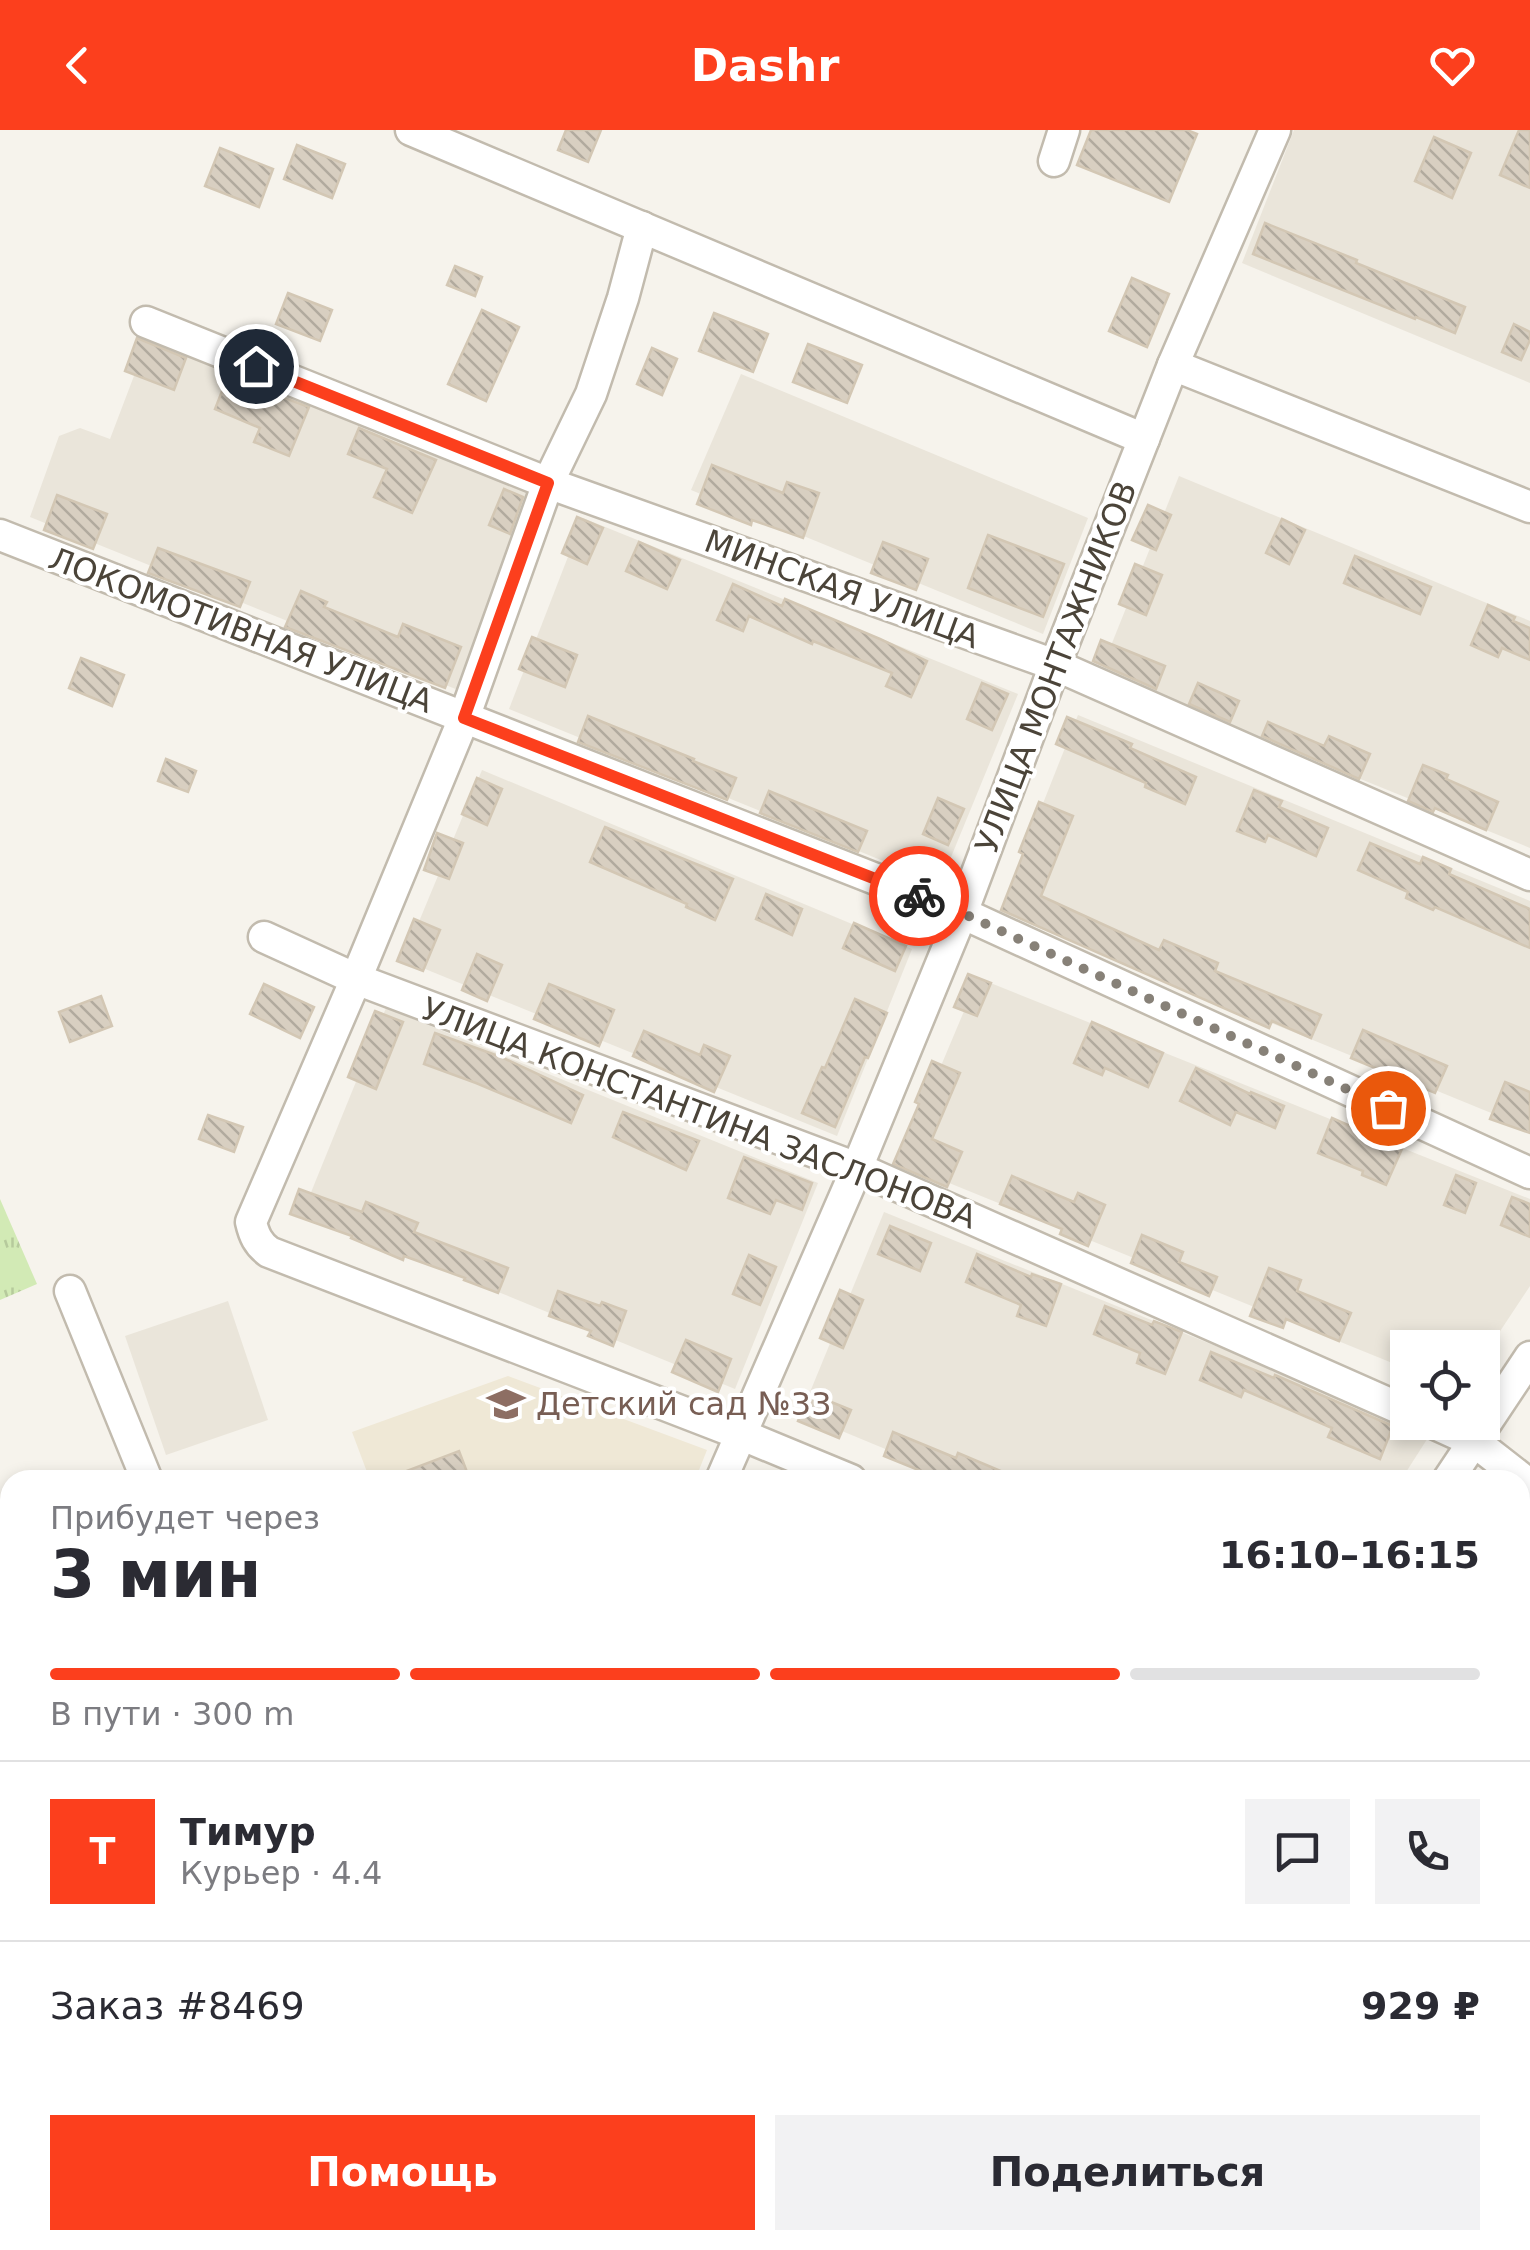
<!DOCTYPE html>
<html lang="ru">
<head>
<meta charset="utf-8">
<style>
  :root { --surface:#fff; --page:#f2f2f3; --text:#2b2b33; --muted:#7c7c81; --line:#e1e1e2; --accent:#fc3f1d }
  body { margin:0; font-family:"DejaVu Sans",sans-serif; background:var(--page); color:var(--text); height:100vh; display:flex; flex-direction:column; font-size:38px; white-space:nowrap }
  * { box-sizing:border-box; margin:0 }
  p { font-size:32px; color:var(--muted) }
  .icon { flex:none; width:55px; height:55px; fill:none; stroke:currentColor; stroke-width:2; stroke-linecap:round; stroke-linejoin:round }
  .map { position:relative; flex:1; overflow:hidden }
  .sheet { position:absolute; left:0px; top:1340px; width:1530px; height:780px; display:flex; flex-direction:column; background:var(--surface); border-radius:30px 30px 0 0; box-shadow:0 5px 15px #0003 }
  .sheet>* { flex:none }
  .controls { position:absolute; left:1390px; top:1200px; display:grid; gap:20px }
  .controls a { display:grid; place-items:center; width:110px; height:110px; border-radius:0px; background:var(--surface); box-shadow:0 5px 15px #0003; font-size:50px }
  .pin { position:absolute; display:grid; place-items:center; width:85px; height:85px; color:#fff; margin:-42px; border:5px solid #fff; border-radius:50%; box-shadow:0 2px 10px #0007 }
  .courier { position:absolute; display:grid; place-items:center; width:100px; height:100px; margin:-50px; border:8px solid #fc3f1d; border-radius:50%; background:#fff; color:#222; box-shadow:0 2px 12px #0007 }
  .summary em { font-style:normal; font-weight:800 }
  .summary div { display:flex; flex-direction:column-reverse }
  .summary { display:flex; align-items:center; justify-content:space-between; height:170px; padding:0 50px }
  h1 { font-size:65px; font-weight:800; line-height:75px }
  .bar { display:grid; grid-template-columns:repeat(4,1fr); gap:15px 10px; align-content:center; height:120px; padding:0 50px }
  .bar i { height:12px; border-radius:8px; background:var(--line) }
  .bar .active { background:var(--accent) }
  .bar p { grid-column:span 4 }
  .line { display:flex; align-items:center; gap:25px; padding:0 50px; border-top:2px solid var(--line) }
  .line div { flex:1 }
  .round { display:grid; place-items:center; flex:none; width:105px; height:105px; border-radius:0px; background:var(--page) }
  .action { display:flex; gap:20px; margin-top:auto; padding:20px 50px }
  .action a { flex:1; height:115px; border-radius:0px; background:var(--accent); color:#fff; font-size:40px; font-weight:800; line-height:115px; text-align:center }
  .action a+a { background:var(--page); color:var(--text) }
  header { display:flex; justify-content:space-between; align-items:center; height:130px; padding:0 50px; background:var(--accent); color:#fff; font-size:45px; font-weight:800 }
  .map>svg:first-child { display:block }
  .residential { fill:#eae5da }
  .education { fill:#efe8d6 }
  .grass { fill:url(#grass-tufts) }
  .forest { fill:url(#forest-firs) }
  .building { fill:url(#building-back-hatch); stroke:#d3c7b4; stroke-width:2.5 }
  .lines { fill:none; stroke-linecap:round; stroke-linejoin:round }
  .minor-casing { stroke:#c2bbae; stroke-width:35 }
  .minor { stroke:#fff; stroke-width:30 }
  .done { stroke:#878178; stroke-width:10; stroke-dasharray:0 18 }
  .route { stroke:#fc3f1d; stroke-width:12 }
  .labels { text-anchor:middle; stroke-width:8; stroke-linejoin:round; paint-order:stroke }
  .street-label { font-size:32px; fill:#4b4439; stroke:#fff }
  .education-label { font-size:32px; fill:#785e54; stroke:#fff; text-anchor:start }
</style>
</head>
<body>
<header><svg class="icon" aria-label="back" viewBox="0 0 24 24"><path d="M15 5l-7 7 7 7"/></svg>Dashr<svg class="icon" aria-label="heart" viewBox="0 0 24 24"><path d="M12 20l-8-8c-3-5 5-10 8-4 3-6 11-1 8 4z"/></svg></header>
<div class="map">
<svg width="1530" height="2120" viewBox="0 0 1530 2120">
  <defs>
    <pattern id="grass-tufts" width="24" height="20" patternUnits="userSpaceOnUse" patternTransform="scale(2.5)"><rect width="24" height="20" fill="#d2eab5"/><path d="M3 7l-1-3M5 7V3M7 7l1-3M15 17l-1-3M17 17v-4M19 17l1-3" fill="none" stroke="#b6ca9c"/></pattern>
    <pattern id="forest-firs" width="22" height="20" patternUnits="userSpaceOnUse" patternTransform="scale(2.5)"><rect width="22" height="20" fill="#d2eab5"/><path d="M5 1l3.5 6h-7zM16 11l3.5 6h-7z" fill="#b6ca9c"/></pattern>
    <pattern id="building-back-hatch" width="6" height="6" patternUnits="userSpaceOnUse" patternTransform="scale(2.5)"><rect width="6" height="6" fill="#d8cfc1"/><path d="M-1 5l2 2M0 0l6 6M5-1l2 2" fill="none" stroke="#b1aa9e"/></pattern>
  </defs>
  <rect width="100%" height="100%" fill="#f6f3ec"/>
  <g class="residential">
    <polygon points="1294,0 1530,0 1530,253 1242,133"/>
    <polygon points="148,209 536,366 458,560 30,387 59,306 80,298 110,309"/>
    <polygon points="741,244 1088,388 1043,504 691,360"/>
    <polygon points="1179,346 1530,491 1530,718 1100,543"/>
    <polygon points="583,388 1018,564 940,754 509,579"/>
    <polygon points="1078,585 1530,771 1530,999 1000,782"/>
    <polygon points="482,640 912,819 837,1006 403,830"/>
    <polygon points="978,848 1530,1069 1530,1156 1483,1227 1482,1218 1408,1218 1407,1239 900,1033"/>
    <polygon points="386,878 818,1053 735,1259 303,1082"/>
    <polygon points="884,1082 1431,1303 1401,1350 960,1350 801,1284"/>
    <polygon points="228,1171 268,1290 166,1325 125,1206"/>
    <polygon points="1530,1405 1530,1686 1520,1675 1520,1418"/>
    <polygon points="1520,1763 1530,1774 1530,1939 1520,1929"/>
    <polygon points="1530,1945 1530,2093 1520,2103 1520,1955"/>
    <polygon points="1201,2110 1513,2110 1503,2120 1211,2120"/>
  </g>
  <polygon class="education" points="508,1246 707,1320 695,1350 370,1350 352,1302"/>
  <polygon class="grass" points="0,1069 37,1154 0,1170"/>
  <polygon class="forest" points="845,2110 1109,2110 1118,2120 836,2120"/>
  <g class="building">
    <polygon points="566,0 601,0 588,32 558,20"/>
    <polygon points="1091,0 1187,0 1197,4 1169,72 1077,35"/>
    <polygon points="1519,0 1530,0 1530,58 1500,45"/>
    <polygon points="1434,7 1471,23 1452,68 1415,51"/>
    <polygon points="297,15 345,34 332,68 284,49"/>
    <polygon points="220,18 273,39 259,77 205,56"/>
    <polygon points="1265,93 1357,130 1356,133 1465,177 1455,203 1416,187 1415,189 1253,124"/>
    <polygon points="455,136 482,147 475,166 447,155"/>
    <polygon points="1132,148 1169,164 1147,217 1109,201"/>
    <polygon points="288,163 332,180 320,211 276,194"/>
    <polygon points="482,180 519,197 486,271 448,254"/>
    <polygon points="714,183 768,204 753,242 699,221"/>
    <polygon points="1514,194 1530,202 1530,210 1521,230 1502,222"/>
    <polygon points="137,208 186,228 174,260 125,241"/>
    <polygon points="808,214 862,235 847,273 793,252"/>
    <polygon points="652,218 677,229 662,265 637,254"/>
    <polygon points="226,251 271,270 274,264 309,277 289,326 254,312 260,298 215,279"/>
    <polygon points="359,298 436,330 412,383 374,367 387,339 348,324"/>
    <polygon points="712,335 783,363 787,352 819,363 803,408 752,390 751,395 697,374"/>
    <polygon points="504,359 523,367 510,404 489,395"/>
    <polygon points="57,365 107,384 93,419 44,400"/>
    <polygon points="1148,375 1171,385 1156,420 1132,410"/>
    <polygon points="577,387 603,398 587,434 562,423"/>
    <polygon points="1282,389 1305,400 1289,434 1266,423"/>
    <polygon points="988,405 1064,434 1043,487 968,458"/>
    <polygon points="639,412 680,430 667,459 626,441"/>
    <polygon points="883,412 928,429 916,460 871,443"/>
    <polygon points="158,418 250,452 240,477 148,443"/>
    <polygon points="1355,426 1431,457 1420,484 1344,453"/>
    <polygon points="1135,434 1162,445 1146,485 1119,474"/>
    <polygon points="733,454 782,476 785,469 880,509 927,531 911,567 886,556 892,543 813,511 812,514 749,486 743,501 717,490"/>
    <polygon points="301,461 327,472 324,477 398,507 403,494 461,517 445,558 285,497"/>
    <polygon points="1488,475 1515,487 1513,491 1530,498 1530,530 1502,518 1498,527 1471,515"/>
    <polygon points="532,507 577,525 565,557 519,539"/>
    <polygon points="1101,510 1165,536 1156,559 1093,531"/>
    <polygon points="81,528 124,545 112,576 69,558"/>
    <polygon points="982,553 1008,564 992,600 967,589"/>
    <polygon points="1198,553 1239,571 1230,592 1189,574"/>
    <polygon points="588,586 694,629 693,631 736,648 727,670 578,612"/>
    <polygon points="1067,587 1132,614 1130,618 1196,647 1185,674 1145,657 1146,653 1056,614"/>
    <polygon points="1268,592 1324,616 1329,606 1370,624 1359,649 1262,606"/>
    <polygon points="166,629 196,641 188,662 158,651"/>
    <polygon points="1423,635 1448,645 1446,649 1498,672 1486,700 1435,678 1433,682 1408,671"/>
    <polygon points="477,648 502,659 487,695 462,684"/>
    <polygon points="1254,660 1282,671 1279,677 1328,698 1316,726 1268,705 1265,712 1237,701"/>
    <polygon points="769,661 867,701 858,722 760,683"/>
    <polygon points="938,668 964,679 948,715 923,704"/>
    <polygon points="1039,672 1073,686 1041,766 1159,820 1164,810 1218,833 1215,841 1321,885 1311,908 1272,891 1269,898 1001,780 1023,724 1019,722"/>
    <polygon points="605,697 733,749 715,790 686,777 687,774 590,732"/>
    <polygon points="437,703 463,713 449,749 424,740"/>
    <polygon points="1370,713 1420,734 1423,727 1451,739 1449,744 1530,779 1530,818 1435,777 1433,780 1406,768 1408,762 1358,740"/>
    <polygon points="766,764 802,779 792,805 756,789"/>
    <polygon points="414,789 440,800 423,841 397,831"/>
    <polygon points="854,793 906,816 895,841 843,818"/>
    <polygon points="477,824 502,835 487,871 462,860"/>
    <polygon points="968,844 991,853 977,886 954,877"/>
    <polygon points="264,854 314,877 300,908 250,884"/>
    <polygon points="549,854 614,880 599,916 534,889"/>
    <polygon points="101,866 112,896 70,912 59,882"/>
    <polygon points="855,869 887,883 868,928 865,927 835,997 802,983 822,937 825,938"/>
    <polygon points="375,881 403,892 376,959 348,947"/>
    <polygon points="1092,892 1163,923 1148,957 1105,938 1102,945 1074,933"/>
    <polygon points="1363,900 1447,936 1435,963 1351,928"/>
    <polygon points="644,901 700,925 704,915 730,926 714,962 633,926"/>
    <polygon points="435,903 501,927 583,965 571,993 476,953 424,934"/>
    <polygon points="932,931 960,943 932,1009 962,1022 947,1057 893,1034 919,974 915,972"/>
    <polygon points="1196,938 1250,964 1251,962 1284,976 1275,998 1236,982 1230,995 1180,971"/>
    <polygon points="1505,952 1530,962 1530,1003 1490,989"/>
    <polygon points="623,982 699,1011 686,1040 613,1007"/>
    <polygon points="208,985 243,997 234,1022 199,1009"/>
    <polygon points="1332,988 1402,1019 1386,1055 1362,1045 1363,1041 1318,1023"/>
    <polygon points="744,1027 812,1053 802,1080 776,1070 770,1084 728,1068"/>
    <polygon points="1456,1045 1476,1053 1465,1083 1444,1075"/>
    <polygon points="1012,1046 1074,1072 1078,1063 1105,1075 1088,1116 1060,1104 1062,1099 1000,1074"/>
    <polygon points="299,1059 362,1082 366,1072 418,1093 414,1102 508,1138 498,1163 464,1150 465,1148 404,1126 403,1130 351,1108 352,1106 290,1084"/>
    <polygon points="1512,1067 1530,1074 1530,1107 1501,1095"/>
    <polygon points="890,1096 931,1113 920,1141 878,1124"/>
    <polygon points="1142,1105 1183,1122 1179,1132 1217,1147 1209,1166 1131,1133"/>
    <polygon points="977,1124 1031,1147 1032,1144 1061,1154 1046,1196 1017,1186 1021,1175 966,1152"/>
    <polygon points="749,1125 776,1137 760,1175 733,1164"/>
    <polygon points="1269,1138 1301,1150 1297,1161 1351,1183 1339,1211 1286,1189 1283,1198 1250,1186"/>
    <polygon points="840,1160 863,1170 843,1218 820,1208"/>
    <polygon points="558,1161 600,1176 602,1172 626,1181 613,1216 588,1206 591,1201 549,1186"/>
    <polygon points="1105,1176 1152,1195 1154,1191 1182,1202 1165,1244 1137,1233 1140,1223 1094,1204"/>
    <polygon points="686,1210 731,1229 718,1262 672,1242"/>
    <polygon points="1211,1222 1274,1248 1275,1245 1393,1296 1380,1329 1328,1307 1332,1298 1244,1260 1241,1267 1200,1250"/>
    <polygon points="809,1263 851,1280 839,1308 798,1291"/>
    <polygon points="893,1302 956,1328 958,1323 1022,1350 943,1350 884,1326"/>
    <polygon points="459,1321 470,1350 388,1350 388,1348"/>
  </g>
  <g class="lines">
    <g class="minor-casing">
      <g id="minor">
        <polyline points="411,0 1144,309"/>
        <polyline points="1054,31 1064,0"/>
        <path d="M 642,97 L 623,168 L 591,264 L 548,353 L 464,588 L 356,849 L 251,1092 C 254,1105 258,1114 269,1122 L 740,1304 L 851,1350"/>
        <polyline points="146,192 548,353 1055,535 1530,745"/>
        <polyline points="1173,235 1530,377"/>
        <polyline points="0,405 962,783 1530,1043"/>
        <polyline points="264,807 356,849 857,1038 1408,1282"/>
        <polyline points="70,1161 147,1350"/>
        <polyline points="1431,1292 1475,1312 1530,1355"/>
        <polyline points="721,1350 857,1038 962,783 1055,535 1173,235 1275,0"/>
        <polyline points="1448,1350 1530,1227"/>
        <polyline points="1520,1727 1530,1737"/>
        <polyline points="0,2001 10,1997"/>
        <polyline points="451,2110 455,2120"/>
        <polyline points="1141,2110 1151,2120"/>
      </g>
    </g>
    <use href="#minor" class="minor"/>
  </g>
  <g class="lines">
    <polyline class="done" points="919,766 962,783 1388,978"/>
    <polyline class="route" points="256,236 548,353 464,588 919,766"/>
  </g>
  <defs>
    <g id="school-bare" transform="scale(3)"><path d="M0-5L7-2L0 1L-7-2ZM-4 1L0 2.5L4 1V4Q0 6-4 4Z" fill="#8d6e63" stroke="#fff" stroke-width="2.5" paint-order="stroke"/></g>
  </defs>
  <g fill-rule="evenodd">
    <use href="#school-bare" x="506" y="1274"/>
  </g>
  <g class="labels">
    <g class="street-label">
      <text transform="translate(842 459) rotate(20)" y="11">МИНСКАЯ УЛИЦА</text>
      <text transform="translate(241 500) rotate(21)" y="11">ЛОКОМОТИВНАЯ УЛИЦА</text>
      <text transform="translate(1056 537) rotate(-69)" y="11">УЛИЦА МОНТАЖНИКОВ</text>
      <text transform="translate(699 983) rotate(21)" y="11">УЛИЦА КОНСТАНТИНА ЗАСЛОНОВА</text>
    </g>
    <g class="education-label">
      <text x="536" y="1285">Детский сад №33</text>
    </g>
  </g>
</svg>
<div class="controls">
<a><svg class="icon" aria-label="locate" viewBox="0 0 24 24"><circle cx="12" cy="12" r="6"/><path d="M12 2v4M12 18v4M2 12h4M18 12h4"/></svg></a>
</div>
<div class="pin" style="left:1388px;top:978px;background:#ea580c"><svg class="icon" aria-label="bag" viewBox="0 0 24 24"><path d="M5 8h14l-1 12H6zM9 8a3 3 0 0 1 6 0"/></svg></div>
<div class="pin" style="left:256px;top:236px;background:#1f2937"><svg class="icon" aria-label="home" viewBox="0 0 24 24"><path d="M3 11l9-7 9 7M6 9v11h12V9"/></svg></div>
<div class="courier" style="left:919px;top:766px"><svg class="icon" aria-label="bike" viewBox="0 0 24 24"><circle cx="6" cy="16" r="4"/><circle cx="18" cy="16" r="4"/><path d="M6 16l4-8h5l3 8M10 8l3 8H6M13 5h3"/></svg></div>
<section class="sheet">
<div class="summary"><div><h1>3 мин</h1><p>Прибудет через</p></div><em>16:10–16:15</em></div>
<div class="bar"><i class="active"></i><i class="active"></i><i class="active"></i><i></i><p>В пути · 300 m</p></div>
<div class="line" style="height:180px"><b class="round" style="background:var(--accent);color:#fff">Т</b><div><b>Тимур</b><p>Курьер · 4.4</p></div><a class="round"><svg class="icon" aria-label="chat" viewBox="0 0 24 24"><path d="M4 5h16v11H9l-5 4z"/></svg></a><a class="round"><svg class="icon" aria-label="phone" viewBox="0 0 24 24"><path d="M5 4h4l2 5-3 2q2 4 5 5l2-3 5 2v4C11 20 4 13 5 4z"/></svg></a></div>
<div class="line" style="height:130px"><div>Заказ #8469</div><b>929 ₽</b></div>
<div class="action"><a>Помощь</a><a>Поделиться</a></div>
</section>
</div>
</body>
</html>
